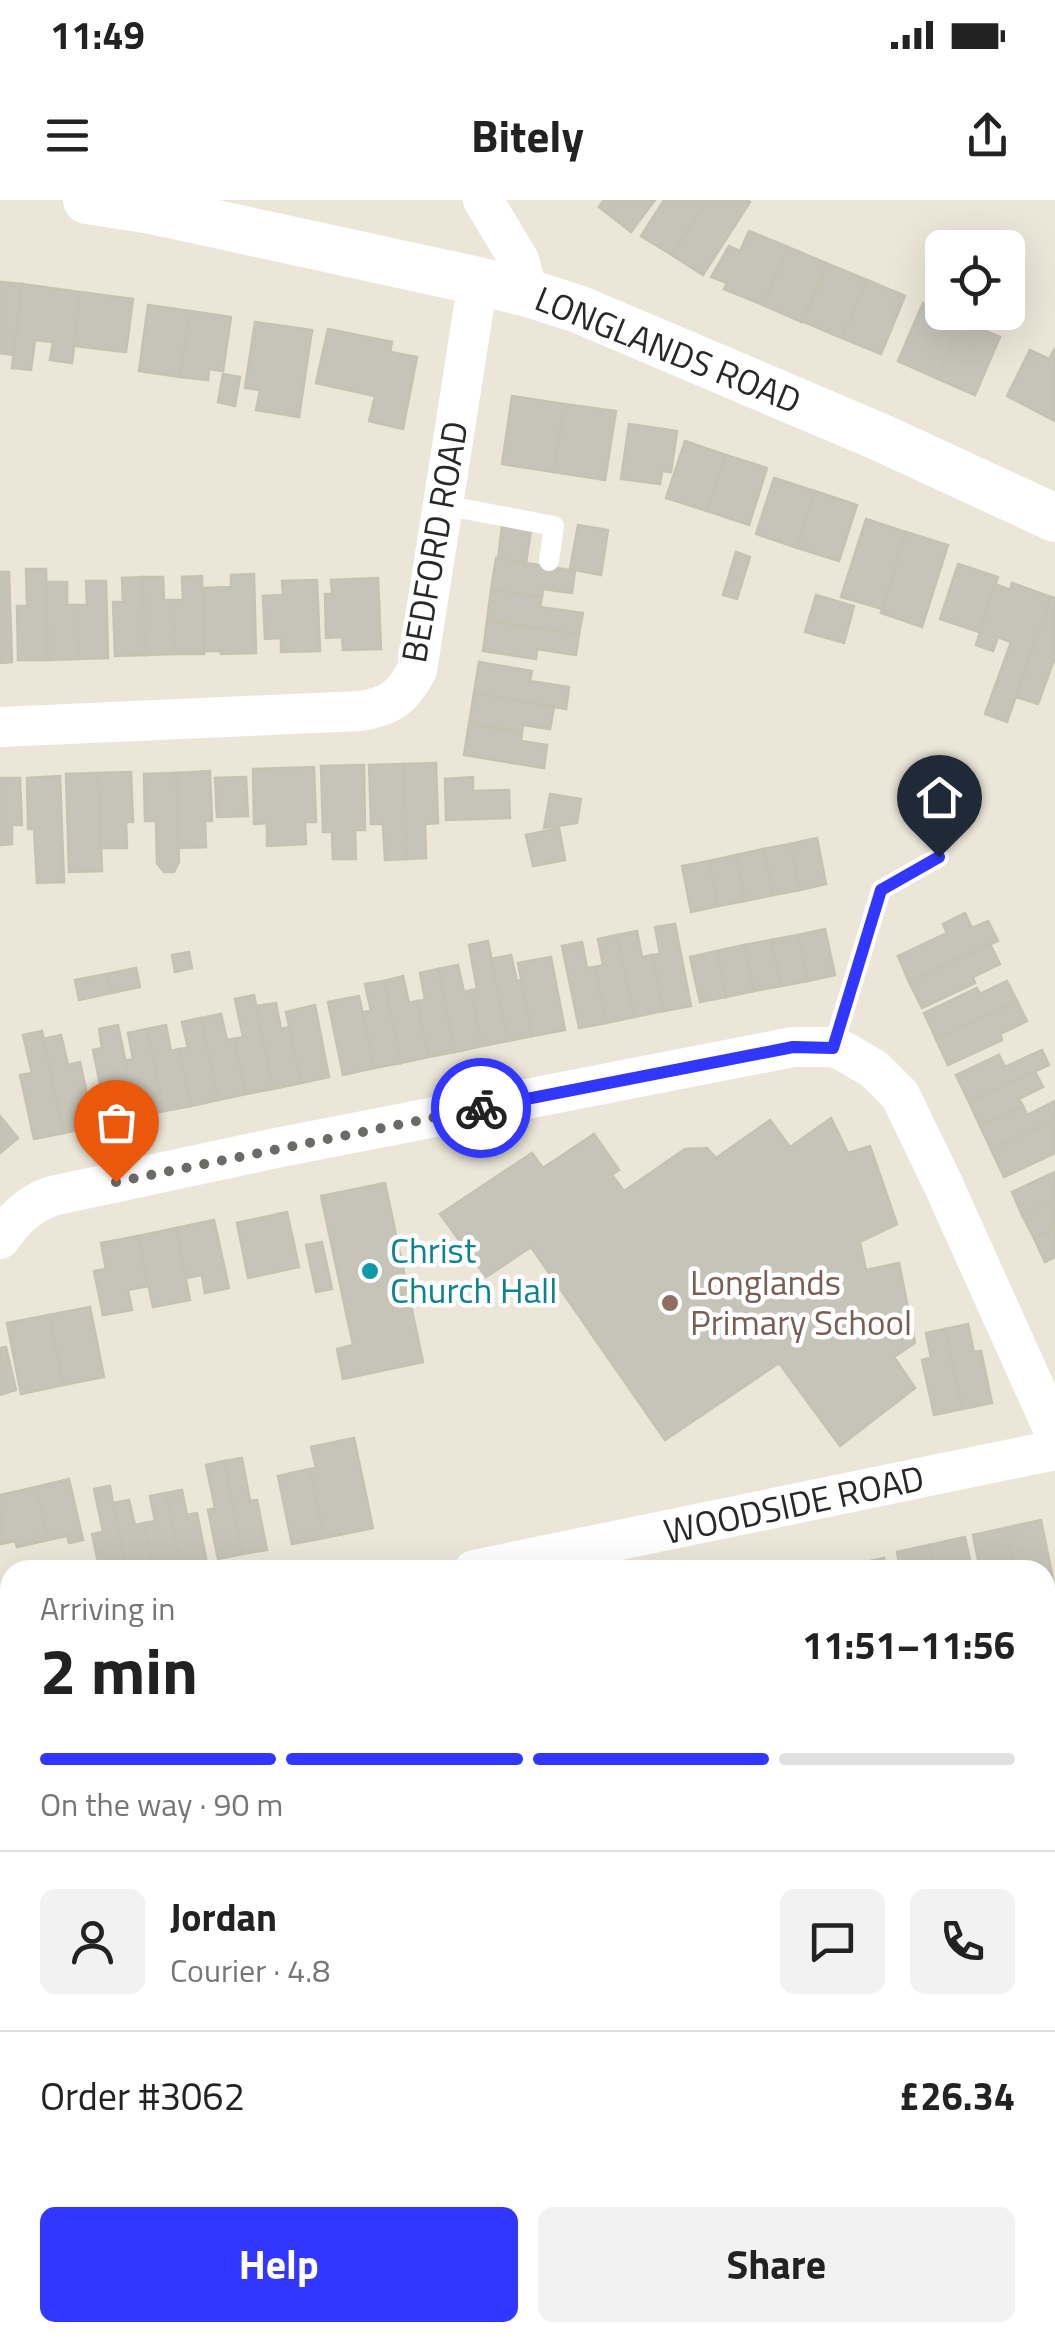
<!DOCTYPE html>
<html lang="en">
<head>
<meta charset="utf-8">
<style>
  :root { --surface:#fff; --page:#f2f2f2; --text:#222; --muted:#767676; --line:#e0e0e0; --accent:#3137ff }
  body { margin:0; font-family:"Titillium Web",sans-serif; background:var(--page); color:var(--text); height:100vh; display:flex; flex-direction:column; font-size:38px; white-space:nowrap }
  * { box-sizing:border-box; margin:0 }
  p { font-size:32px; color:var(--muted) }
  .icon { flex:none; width:55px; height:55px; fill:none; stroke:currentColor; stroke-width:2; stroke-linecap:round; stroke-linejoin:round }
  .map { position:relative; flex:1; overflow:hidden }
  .panel { position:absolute; left:0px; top:1360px; width:1055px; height:782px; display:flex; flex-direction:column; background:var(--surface); border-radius:30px 30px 0 0; box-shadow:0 10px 40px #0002 }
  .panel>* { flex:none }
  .tools { position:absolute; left:925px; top:30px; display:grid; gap:20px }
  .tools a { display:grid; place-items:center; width:100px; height:100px; border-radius:15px; background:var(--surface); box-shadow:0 10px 40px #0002; font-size:50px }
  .pin { position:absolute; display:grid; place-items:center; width:85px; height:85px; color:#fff; margin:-102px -42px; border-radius:50% 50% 50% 0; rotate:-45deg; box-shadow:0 0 10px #0007 }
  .pin .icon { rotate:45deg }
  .courier { position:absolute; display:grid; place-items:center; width:100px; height:100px; margin:-50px; border:8px solid #3137ff; border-radius:50%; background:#fff; color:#222; box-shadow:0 2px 12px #0007 }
  .overview em { font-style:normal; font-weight:700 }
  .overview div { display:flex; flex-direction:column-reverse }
  .overview { display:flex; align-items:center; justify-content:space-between; height:170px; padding:0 40px }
  h1 { font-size:65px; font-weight:700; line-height:75px }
  .bar { display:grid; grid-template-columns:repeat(4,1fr); gap:15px 10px; align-content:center; height:120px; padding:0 40px }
  .bar i { height:12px; border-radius:8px; background:var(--line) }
  .bar .on { background:var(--accent) }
  .bar p { grid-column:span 4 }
  .line { display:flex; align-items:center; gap:25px; padding:0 40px; border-top:2px solid var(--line) }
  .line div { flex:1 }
  .round { display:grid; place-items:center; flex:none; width:105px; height:105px; border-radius:15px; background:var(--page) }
  .cta { display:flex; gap:20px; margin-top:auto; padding:20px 40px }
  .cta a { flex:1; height:115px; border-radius:15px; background:var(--accent); color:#fff; font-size:40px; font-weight:700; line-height:115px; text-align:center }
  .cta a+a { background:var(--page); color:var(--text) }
  .status { display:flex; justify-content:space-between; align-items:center; height:70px; padding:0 50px; background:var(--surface); direction:ltr }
  .status svg { height:28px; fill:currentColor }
  header { display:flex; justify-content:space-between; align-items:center; height:130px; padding:0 40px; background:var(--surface); font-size:45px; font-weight:700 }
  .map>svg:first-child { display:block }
  .green { fill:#a0e591 }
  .pitch { fill:#b4ee8c }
  .building { fill:#c6c3b8; stroke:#c6c2b2; stroke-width:2.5 }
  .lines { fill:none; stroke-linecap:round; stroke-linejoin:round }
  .service { stroke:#fff; stroke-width:20 }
  .minor { stroke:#fff; stroke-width:40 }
  .tertiary { stroke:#fff; stroke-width:48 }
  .done { stroke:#6c6a66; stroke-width:10; stroke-dasharray:0 18 }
  .route { stroke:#3137ff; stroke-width:12 }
  .culture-dot { fill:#0f9aa8; stroke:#fff; stroke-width:4 }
  .education-dot { fill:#8d6e63; stroke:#fff; stroke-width:4 }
  .labels { text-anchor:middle; stroke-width:9; stroke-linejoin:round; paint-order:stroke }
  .street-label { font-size:35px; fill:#282828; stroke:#fff }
  .culture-label { font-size:35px; fill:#0d838f; stroke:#fff; text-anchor:start }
  .education-label { font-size:35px; fill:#785e54; stroke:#fff; text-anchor:start }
</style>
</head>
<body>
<div class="status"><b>11:49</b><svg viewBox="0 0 49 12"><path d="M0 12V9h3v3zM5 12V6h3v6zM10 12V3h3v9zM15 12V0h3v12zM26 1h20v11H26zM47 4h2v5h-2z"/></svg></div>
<header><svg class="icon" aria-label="menu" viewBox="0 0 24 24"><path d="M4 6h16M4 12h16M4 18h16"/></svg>Bitely<svg class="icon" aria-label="share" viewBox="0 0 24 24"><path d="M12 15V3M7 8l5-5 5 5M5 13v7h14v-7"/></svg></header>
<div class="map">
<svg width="1055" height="2141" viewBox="0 0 1055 2141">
  <rect width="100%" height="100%" fill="#ebe6d8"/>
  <g class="green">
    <polygon points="1055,1555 1055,1703 1045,1686 1045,1557"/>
    <polygon points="951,2132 956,2141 217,2141 212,2133"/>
  </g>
  <polygon class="pitch" points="1045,1686 1055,1703 1055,2141 956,2141 951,2133 1045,2132"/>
  <g class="building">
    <polygon points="604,0 655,0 631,32 599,7"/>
    <polygon points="664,0 707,0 672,55 641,36"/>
    <polygon points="707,0 747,0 750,2 703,75 672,55"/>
    <polygon points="749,31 788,47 763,105 724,89 727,83 711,77 729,46 740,51"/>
    <polygon points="788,47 826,63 802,122 763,105"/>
    <polygon points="828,64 867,80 842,138 804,122"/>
    <polygon points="867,80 905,96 881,154 842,138"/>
    <polygon points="0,82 22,84 14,155 0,153"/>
    <polygon points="22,84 80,92 72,163 50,160 53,142 35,140 31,170 12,168"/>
    <polygon points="80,92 133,99 126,152 74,146"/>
    <polygon points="923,103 962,120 936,178 898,161"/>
    <polygon points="148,105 190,111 180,177 139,171"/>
    <polygon points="190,111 231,117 223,171 209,169 208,180 180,177"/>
    <polygon points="965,112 981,112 983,118 978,128 1000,137 975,195 936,178"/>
    <polygon points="255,122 312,130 299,217 256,210 260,190 245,188"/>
    <polygon points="328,129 392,142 390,152 417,157 403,229 369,221 375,196 316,183"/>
    <polygon points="1055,148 1055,221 1007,196 1030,150 1049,159"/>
    <polygon points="223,174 240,177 235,206 218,202"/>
    <polygon points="512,196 564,204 554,272 502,264"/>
    <polygon points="564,204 616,211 605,280 554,272"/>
    <polygon points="629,224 677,231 671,272 662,271 660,284 621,279"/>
    <polygon points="685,241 726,255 707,311 666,298"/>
    <polygon points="726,255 767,268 749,325 707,311"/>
    <polygon points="774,278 815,291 797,348 756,334"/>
    <polygon points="815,291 857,305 839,361 797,348"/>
    <polygon points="866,319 906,332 882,409 841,397"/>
    <polygon points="578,325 608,330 601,375 570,369"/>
    <polygon points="502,326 531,330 526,363 498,359"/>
    <polygon points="906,332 948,345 922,427 881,413"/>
    <polygon points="736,352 750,357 737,399 723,395"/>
    <polygon points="496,358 575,371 572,393 543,389 542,397 491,390"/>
    <polygon points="958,364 998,377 979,432 940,419"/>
    <polygon points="26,369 46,369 48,460 18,460 17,406 27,406"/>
    <polygon points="0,372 9,372 12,462 0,463"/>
    <polygon points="254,374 256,453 221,454 221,451 204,451 203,388 231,387 231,375"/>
    <polygon points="202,376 204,454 174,454 173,400 183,400 182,377"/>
    <polygon points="143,377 145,455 115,456 113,402 123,402 122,378"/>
    <polygon points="143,377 163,377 164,400 173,400 174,454 145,455"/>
    <polygon points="378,378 381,449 343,450 342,437 326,438 325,394 332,394 331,380"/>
    <polygon points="317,380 320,451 281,452 281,438 265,439 263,396 283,395 282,381"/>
    <polygon points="86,381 106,381 108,458 78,459 77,405 87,405"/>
    <polygon points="47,382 67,382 67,405 77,405 78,459 48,460"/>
    <polygon points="1012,383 1051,397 1007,522 985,514 1011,442 998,437 993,451 976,445 995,384 1010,390"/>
    <polygon points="491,390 542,397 540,407 583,413 579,434 487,421"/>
    <polygon points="816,395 854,406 844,443 805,432"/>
    <polygon points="1051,397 1055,398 1055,457 1038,504 1016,497"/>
    <polygon points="487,421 579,434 576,455 537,449 536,459 483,451"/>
    <polygon points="479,462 532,471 530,481 569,487 566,509 474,493"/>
    <polygon points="474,493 554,507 550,529 523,525 522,532 469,524"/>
    <polygon points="469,524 522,532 521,541 547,545 544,568 464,555"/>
    <polygon points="436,563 438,623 425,624 426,658 406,659 404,564"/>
    <polygon points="404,564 406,659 385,660 383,624 371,624 369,565"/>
    <polygon points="364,565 365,630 355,630 356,659 333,659 332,632 323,632 321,566"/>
    <polygon points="314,567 316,622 305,622 306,644 267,646 267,623 254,624 253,569"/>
    <polygon points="210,571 212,621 205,621 206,647 179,648 176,573"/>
    <polygon points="131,572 133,622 126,622 127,648 101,648 98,573"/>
    <polygon points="98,573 102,671 69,672 66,574"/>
    <polygon points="176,573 179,662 174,672 164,672 157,663 156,621 145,621 144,574"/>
    <polygon points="60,576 64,682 37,683 34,629 28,629 27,578"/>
    <polygon points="246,577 248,616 217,617 215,578"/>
    <polygon points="473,577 473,591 509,590 510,618 446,620 445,579"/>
    <polygon points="0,578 20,578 22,625 12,625 12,644 0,645"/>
    <polygon points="550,594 581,599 577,623 544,628"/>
    <polygon points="559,628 565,660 533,666 526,635"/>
    <polygon points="817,638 826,684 800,690 790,644"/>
    <polygon points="790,644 800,690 773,695 763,649"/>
    <polygon points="763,649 773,695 745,701 736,655"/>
    <polygon points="736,655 745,701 718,706 709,661"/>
    <polygon points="709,661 718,706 691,712 682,666"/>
    <polygon points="965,713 972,728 988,721 998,741 909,782 898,756 947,733 943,724"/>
    <polygon points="675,724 691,806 663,811 652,755 660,754 655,727"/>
    <polygon points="825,729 835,775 808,781 798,735"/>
    <polygon points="637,731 642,757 652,755 663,811 634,817 617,735"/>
    <polygon points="617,735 634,817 606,823 595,767 603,765 598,739"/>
    <polygon points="798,735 808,781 781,786 771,740"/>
    <polygon points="771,740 781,786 754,791 744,745"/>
    <polygon points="488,741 508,841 482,846 471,790 477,789 469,745"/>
    <polygon points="582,742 587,768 595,767 606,823 579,828 562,746"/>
    <polygon points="990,744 1000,764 973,777 975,783 922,808 909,782"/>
    <polygon points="744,745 754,791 726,797 717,751"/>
    <polygon points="717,751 726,797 700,802 690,757"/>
    <polygon points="189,752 192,768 175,772 172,755"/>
    <polygon points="511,755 517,781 521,780 532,836 508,841 491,759"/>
    <polygon points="551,757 565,830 532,836 518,763"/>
    <polygon points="458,765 464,792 471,790 482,846 455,852 438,769"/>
    <polygon points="136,768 140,787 111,793 107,774"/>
    <polygon points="438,769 455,852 428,857 417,801 425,800 420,773"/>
    <polygon points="107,774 111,793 79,800 75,780"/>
    <polygon points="403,776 409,803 417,801 428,857 401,863 384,781"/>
    <polygon points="384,781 401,863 374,868 362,812 371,811 365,784"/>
    <polygon points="1007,781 1017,801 936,839 924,813 977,788 980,794"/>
    <polygon points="254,795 273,889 246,894 234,839 243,837 235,799"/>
    <polygon points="359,796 374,868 343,875 328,802"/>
    <polygon points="1017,801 1027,821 1000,834 1002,840 948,865 936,839"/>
    <polygon points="276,803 281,829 289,827 301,883 273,889 256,806"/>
    <polygon points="315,805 329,877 301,883 286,812"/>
    <polygon points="221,814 227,840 234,839 246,894 218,900 201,818"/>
    <polygon points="201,818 218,900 191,906 179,849 188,848 182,822"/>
    <polygon points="118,825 137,917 108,923 93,850 102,848 99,829"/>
    <polygon points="166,825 171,851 179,849 191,906 164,911 147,829"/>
    <polygon points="147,829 164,911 137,917 125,861 133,859 128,833"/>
    <polygon points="42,831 64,933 34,939 20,875 32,873 23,835"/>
    <polygon points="61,835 68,865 80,862 94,926 64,933 43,839"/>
    <polygon points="1042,850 1049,865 969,902 956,875 999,855 1005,867"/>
    <polygon points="1035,871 1043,887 1019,899 1023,906 980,926 969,902"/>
    <polygon points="1055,901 1055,920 991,949 980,926 1023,906 1027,915"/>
    <polygon points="0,916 18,938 0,953"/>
    <polygon points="831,918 848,953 870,946 897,1024 860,1042 866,1070 899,1063 915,1143 894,1157 915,1188 840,1246 779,1163 665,1240 531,1047 486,1077 440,1014 532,953 543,968 594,934 619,970 612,975 624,991 685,949 707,948 716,958 770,920 790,947"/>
    <polygon points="1055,920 1055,953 1004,977 991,949"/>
    <polygon points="1055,972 1055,999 1022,1015 1012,992"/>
    <polygon points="385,983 423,1162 343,1179 337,1149 353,1145 321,996"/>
    <polygon points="1055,999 1055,1028 1034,1038 1022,1015"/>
    <polygon points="287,1012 299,1067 248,1078 237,1023"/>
    <polygon points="214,1020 229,1088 205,1093 202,1075 186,1078 176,1028"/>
    <polygon points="176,1028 190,1100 153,1107 138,1036"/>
    <polygon points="1055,1028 1055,1057 1045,1062 1034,1038"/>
    <polygon points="138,1036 148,1086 128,1090 132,1110 103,1115 94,1071 106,1069 101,1043"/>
    <polygon points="322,1042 332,1089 316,1092 306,1045"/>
    <polygon points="90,1107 104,1177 63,1185 49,1115"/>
    <polygon points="49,1115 63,1185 21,1194 7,1123"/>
    <polygon points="968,1124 974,1152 981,1151 992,1203 962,1209 945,1129"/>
    <polygon points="945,1129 962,1209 934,1215 922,1160 931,1158 926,1133"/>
    <polygon points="6,1147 16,1190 0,1195 0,1148"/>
    <polygon points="354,1238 373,1328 324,1338 310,1269 316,1268 311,1247"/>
    <polygon points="242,1258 250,1301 257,1300 267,1350 242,1354 224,1261"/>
    <polygon points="224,1261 242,1354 218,1359 208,1310 215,1308 206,1265"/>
    <polygon points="310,1269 324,1338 292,1344 278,1276"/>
    <polygon points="69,1279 83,1340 69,1343 67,1336 48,1340 36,1287"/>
    <polygon points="110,1286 113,1303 127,1370 100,1370 92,1334 103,1332 94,1289"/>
    <polygon points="36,1287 48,1340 17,1347 15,1341 1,1344 0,1295"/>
    <polygon points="182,1290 187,1315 197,1313 207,1363 181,1368 166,1293"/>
    <polygon points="166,1293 181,1368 154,1370 144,1323 155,1321 150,1296"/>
    <polygon points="129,1300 135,1325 144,1323 154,1370 127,1370 113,1303"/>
    <polygon points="1041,1320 1053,1379 1045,1381 1045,1370 1014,1370 1005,1328"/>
    <polygon points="1005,1328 1014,1370 980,1370 973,1335"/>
    <polygon points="965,1337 972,1370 935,1370 929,1345"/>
    <polygon points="929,1345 935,1370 900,1370 897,1352"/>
    <polygon points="884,1358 886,1370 858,1370 856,1364"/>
    <polygon points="10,1563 10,1592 0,1598 0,1569"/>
    <polygon points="10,1592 10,1621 0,1627 0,1598"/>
    <polygon points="10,1621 10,1651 0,1657 0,1627"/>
    <polygon points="10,1651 10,1680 0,1686 0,1657"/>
    <polygon points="10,2048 10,2090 0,2097 0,2054"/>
    <polygon points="74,2132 109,2132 115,2141 62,2141"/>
  </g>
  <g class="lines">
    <g class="service">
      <polyline points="443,305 554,326 549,361"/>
      <polyline points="833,847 881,690 939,657"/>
    </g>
    <g class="minor">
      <polyline points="483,0 519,60 528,93"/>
      <path d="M 0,527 L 360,511 C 391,506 402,498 417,470 L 478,81"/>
      <path d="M 0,1039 C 14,1019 29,1004 52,996 L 276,948 L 793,847 L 833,847 L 843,851 L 874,869 L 900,895 L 943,984 L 1055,1233"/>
      <polyline points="474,1370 1055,1250"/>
      <polyline points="0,1422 10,1432"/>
    </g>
    <polyline class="tertiary" points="87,0 152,10 478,81 528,93 578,109 882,238 1055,318"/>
  </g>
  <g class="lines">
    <polyline class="done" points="116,982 481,908"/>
    <polyline class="route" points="481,908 793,847 833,848 881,690 939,657"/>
  </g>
  <circle class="culture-dot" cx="370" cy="1071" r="10"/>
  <circle class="education-dot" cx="670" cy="1103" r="10"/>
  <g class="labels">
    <g class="street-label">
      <text transform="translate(668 150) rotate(22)" y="12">LONGLANDS ROAD</text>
      <text transform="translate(435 342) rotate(-80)" y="12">BEDFORD ROAD</text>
      <text transform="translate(794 1305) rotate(-12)" y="12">WOODSIDE ROAD</text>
    </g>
    <g class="culture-label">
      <text x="390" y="1063">Christ<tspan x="390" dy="40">Church Hall</tspan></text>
    </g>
    <g class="education-label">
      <text x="690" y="1095">Longlands<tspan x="690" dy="40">Primary School</tspan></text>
    </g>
  </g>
</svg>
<div class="tools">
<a><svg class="icon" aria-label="locate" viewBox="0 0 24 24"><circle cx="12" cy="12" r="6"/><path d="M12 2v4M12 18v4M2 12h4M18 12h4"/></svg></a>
</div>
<div class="pin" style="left:116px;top:982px;background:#ea580c"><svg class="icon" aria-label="bag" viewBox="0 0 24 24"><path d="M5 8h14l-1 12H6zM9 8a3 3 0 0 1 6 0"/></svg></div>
<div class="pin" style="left:939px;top:657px;background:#1f2937"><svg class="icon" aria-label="home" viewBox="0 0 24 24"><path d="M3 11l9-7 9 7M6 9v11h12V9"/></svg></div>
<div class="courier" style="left:481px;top:908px"><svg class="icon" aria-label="bike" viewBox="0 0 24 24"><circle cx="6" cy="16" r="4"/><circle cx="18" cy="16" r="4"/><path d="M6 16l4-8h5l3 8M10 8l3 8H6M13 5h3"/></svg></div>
<section class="panel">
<div class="overview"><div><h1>2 min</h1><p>Arriving in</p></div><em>11:51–11:56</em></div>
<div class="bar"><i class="on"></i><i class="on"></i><i class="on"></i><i></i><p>On the way · 90 m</p></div>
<div class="line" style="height:180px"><a class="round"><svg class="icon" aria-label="person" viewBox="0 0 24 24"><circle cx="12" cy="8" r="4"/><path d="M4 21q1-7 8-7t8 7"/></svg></a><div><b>Jordan</b><p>Courier · 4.8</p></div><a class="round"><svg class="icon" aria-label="chat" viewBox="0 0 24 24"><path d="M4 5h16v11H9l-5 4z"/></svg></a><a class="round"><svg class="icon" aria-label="phone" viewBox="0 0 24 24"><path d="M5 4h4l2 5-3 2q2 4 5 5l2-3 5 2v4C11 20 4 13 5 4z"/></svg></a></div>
<div class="line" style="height:130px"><div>Order #3062</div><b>£26.34</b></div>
<div class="cta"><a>Help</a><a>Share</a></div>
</section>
</div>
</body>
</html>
